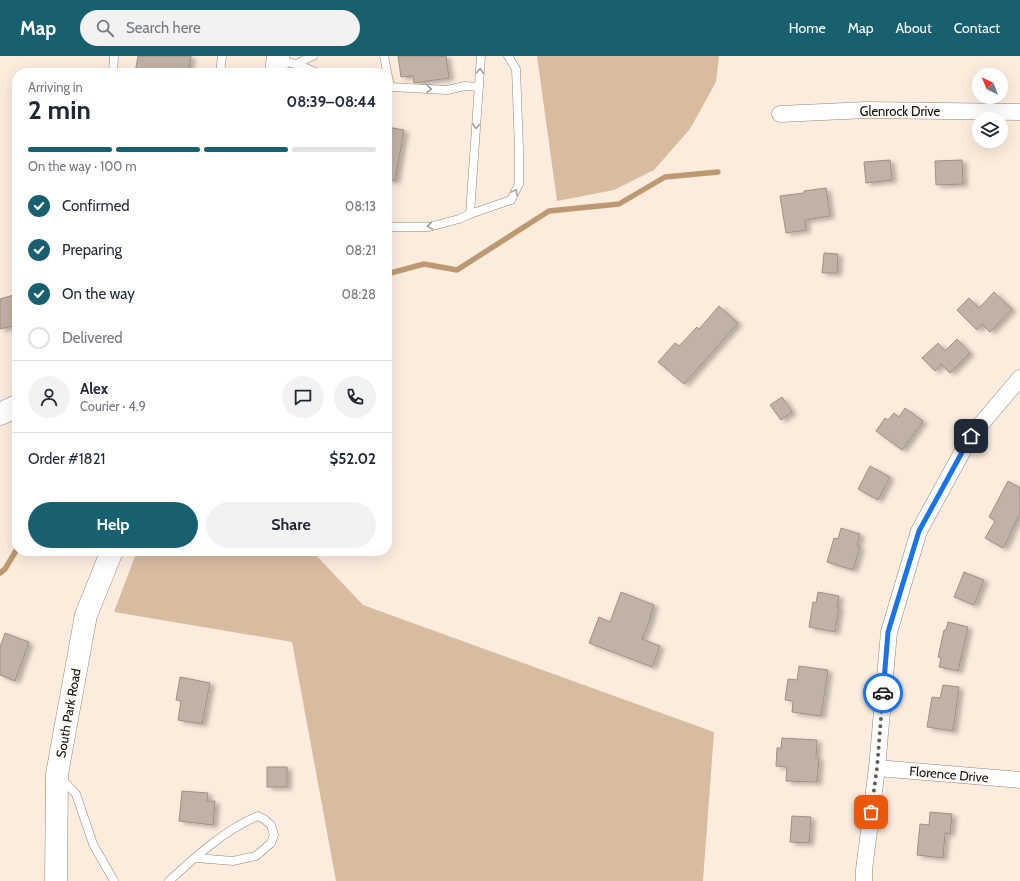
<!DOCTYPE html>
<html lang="en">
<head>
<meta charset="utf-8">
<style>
  :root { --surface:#fff; --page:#f2f2f3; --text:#1f2937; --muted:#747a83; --line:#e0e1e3; --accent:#186070 }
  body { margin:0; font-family:Cabin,sans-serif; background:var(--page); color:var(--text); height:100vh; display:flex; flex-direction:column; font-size:15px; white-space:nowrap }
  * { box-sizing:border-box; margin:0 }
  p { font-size:13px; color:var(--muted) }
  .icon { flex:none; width:22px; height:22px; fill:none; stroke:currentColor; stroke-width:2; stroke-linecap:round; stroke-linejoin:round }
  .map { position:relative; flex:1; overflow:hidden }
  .side { position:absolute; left:12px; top:12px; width:380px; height:488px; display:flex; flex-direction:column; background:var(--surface); border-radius:16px; box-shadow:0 4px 16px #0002 }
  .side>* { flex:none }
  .needle { width:26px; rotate:317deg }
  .fabs { position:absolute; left:972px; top:12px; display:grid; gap:8px }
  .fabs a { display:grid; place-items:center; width:36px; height:36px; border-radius:50%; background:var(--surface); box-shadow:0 4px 16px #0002; font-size:20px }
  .pin { position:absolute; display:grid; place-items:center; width:34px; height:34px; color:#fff; margin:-17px; border-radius:8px; box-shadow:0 2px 6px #0006 }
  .courier { position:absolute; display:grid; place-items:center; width:40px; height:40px; margin:-20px; border:3px solid #1a73e8; border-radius:50%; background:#fff; color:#222; box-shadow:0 1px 5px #0007 }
  .head em { font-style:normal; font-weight:700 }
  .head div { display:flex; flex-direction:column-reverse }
  .head { display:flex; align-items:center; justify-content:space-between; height:68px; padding:0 16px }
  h1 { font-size:26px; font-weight:700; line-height:30px }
  .bar { display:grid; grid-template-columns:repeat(4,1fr); gap:6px 4px; align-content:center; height:48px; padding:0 16px }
  .bar i { height:5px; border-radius:3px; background:var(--line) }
  .bar .current { background:var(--accent) }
  .bar p { grid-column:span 4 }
  .line { display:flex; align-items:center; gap:10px; padding:0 16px; border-top:1px solid var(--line) }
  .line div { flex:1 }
  .round { display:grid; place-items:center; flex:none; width:42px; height:42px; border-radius:21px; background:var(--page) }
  ol { padding:0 16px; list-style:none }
  li { display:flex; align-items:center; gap:12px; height:44px }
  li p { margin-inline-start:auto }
  li .icon { padding:4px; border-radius:50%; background:var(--accent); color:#fff; stroke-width:4 }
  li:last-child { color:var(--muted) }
  li i { width:22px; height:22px; border:2px solid var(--line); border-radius:50% }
  .button { display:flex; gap:8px; margin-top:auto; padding:8px 16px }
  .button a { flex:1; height:46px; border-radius:24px; background:var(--accent); color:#fff; font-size:16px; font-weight:700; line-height:46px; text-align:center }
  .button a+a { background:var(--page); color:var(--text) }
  header { display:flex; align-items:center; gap:24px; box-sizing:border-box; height:56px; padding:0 20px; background:var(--accent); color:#fff }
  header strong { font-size:19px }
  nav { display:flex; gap:22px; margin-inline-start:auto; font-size:14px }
  .search { width:280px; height:36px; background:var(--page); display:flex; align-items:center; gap:10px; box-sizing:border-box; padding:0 14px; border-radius:22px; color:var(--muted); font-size:15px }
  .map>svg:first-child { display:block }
  .green { fill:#d8bca0 }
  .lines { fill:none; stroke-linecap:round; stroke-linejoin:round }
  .stream { stroke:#be9871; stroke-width:5.5 }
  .building { fill:#c0b2a5; stroke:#9e9184; filter:url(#shadow) }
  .lane-casing { stroke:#918578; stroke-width:9 }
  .street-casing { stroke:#918578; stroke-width:17 }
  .secondary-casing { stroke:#918578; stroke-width:23 }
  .lane { stroke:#fff; stroke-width:8 }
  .street { stroke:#fff; stroke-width:16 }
  .secondary { stroke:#fff; stroke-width:22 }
  .oneway { stroke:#a19f9d }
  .done { stroke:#655c55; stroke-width:4; stroke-dasharray:0 7.2 }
  .route { stroke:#1a73e8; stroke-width:5 }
  .labels { text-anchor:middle; stroke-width:3.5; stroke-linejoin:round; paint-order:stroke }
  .street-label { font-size:13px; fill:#140f0b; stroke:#fffcf9 }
</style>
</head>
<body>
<header>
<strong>Map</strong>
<div class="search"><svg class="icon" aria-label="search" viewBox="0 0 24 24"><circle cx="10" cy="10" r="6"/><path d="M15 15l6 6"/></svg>Search here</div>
<nav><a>Home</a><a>Map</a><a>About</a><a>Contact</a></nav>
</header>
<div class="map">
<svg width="1020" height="825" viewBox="0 0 1020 825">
  <defs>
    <filter id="shadow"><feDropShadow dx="4.5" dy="2.5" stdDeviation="2" flood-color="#0004"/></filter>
  </defs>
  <rect width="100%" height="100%" fill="#fbecde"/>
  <g class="green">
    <polygon points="537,0 719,0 716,26 690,73 654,114 614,134 557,145"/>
    <polygon points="137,495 312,495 363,549 714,676 703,825 336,825 292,586 114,556"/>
  </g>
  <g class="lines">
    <g class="stream">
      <polyline points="387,218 424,208 457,214 549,155 619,148 665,121 718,116"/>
      <polyline points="0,517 5,513 17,493"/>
    </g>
  </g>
  <g class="building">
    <polygon points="138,0 191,0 188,17 135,17"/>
    <polygon points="398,0 446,0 449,22 414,27 413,20 401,21"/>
    <polygon points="387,71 404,74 395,125 387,124"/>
    <polygon points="890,104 892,124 866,127 864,106"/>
    <polygon points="962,104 963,128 936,129 935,105"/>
    <polygon points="826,132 830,160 805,164 806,174 786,177 780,140 804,137 804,135"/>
    <polygon points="824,197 838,198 837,217 822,217"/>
    <polygon points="994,236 1012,253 990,276 982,268 977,274 957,254 969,242 979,252"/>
    <polygon points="17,238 17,269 0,273 0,243"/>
    <polygon points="719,250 738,267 684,328 658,306 675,287 679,290 697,271 699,273"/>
    <polygon points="957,283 970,297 950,317 941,308 935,315 922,302 938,287 945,295"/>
    <polygon points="782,341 792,356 781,364 770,349"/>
    <polygon points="905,352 923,365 902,394 876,375 885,362 888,364 894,357 899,361"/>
    <polygon points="870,410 890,421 878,444 858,433"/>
    <polygon points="1008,425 1020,432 1020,458 1010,477 1011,477 1003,492 985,482 995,465 989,461"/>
    <polygon points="841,472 860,478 857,490 860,491 853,514 827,506 834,482 838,483"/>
    <polygon points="964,516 984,524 974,549 954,541"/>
    <polygon points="621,536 654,549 650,561 651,561 642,583 660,590 652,611 589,587 599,561 610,566"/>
    <polygon points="818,536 839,540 837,551 839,551 835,576 809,571 813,546 816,547"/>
    <polygon points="948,566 968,571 958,615 939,611 941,602 938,601 944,574 946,574"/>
    <polygon points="5,577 29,586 15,625 0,619 0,591"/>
    <polygon points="799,610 828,614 821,660 792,656 793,645 785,644 788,623 797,624"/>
    <polygon points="180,621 210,627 202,668 178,664 181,645 176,644"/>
    <polygon points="943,629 959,631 953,675 927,671 932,641 940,642"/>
    <polygon points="782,682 817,684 816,702 819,702 817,726 786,725 787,711 776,710 777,692 781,692"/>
    <rect x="267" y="711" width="20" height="20"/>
    <polygon points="182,735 208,737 207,745 215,745 213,769 179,765"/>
    <polygon points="930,756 952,758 950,778 945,777 943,802 917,799 920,768 929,769"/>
    <polygon points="792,760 811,761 809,787 790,786"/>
  </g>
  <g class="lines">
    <g class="lane-casing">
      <g id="lane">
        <polyline points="384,0 390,31 387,31"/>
        <polyline points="278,4 296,8 318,17"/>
        <polyline points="296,8 313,0"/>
        <polyline points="113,17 114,0"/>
        <polyline points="220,17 222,0"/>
        <polyline points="390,31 447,34 465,30 479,31"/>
        <polyline points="470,158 511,144 519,128 519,93 516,13 508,0"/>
        <polyline points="387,171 429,171 459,163 470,158 481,0"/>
        <polyline points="60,721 76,738 93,788 114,825"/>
        <path d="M 169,825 C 194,802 227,772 258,760 L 264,763 L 271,769 L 274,779 L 271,787 L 256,800 L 233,805 L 196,802"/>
      </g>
    </g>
    <g class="street-casing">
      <g id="street">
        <polyline points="780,58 867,54 1020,56"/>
        <polyline points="877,712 1020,724"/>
        <polyline points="864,825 864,814 877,712 889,576 919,475 971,380 1020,322"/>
      </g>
    </g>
    <g class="secondary-casing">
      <g id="secondary">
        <polyline points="276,17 278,0"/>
        <polyline points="0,358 17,350"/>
        <polyline points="56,825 57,718 86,559 112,495"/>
      </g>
    </g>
    <use href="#lane" class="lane"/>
    <use href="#street" class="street"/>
    <use href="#secondary" class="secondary"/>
  </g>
  <defs><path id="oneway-chevron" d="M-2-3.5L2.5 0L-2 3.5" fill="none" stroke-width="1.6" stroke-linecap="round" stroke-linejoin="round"/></defs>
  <g class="oneway">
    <use href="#oneway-chevron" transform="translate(480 15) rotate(-87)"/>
    <use href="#oneway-chevron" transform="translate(429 33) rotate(3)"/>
    <use href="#oneway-chevron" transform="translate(476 70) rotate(94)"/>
    <use href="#oneway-chevron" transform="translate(515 136) rotate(-62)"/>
    <use href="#oneway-chevron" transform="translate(430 170) rotate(171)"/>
  </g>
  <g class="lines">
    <polyline class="done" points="871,756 877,712 883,637"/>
    <polyline class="route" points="883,637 888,576 919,475 971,380"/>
  </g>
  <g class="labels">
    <g class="street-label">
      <text x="900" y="60">Glenrock Drive</text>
      <text transform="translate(68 657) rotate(-80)" y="5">South Park Road</text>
      <text transform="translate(949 718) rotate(5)" y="5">Florence Drive</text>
    </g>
  </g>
</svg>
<div class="fabs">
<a><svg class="needle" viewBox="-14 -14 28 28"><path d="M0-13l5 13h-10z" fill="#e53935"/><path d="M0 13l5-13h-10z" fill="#747a83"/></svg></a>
<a><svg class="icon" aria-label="layers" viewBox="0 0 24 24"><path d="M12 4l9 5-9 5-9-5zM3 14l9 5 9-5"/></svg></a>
</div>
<div class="pin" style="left:871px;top:756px;background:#ea580c"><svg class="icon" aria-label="bag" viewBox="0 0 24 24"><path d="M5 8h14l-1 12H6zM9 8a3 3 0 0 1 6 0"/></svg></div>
<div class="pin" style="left:971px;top:380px;background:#1f2937"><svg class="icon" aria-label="home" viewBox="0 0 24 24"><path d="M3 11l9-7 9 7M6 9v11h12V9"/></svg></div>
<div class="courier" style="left:883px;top:637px"><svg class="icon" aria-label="car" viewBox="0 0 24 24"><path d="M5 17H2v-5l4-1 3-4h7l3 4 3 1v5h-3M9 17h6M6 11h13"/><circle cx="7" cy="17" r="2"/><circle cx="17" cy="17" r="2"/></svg></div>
<section class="side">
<div class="head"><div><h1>2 min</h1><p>Arriving in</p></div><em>08:39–08:44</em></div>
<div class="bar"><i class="current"></i><i class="current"></i><i class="current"></i><i></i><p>On the way · 100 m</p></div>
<ol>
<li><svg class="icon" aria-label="check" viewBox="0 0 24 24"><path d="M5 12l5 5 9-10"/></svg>Confirmed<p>08:13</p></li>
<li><svg class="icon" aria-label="check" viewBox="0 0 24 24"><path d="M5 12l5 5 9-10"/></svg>Preparing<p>08:21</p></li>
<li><svg class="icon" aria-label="check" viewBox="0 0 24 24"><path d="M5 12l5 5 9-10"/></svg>On the way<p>08:28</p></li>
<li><i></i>Delivered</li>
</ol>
<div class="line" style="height:72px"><a class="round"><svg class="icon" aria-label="person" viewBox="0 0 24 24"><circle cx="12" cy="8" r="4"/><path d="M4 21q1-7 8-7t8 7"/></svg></a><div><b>Alex</b><p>Courier · 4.9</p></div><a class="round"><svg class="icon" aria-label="chat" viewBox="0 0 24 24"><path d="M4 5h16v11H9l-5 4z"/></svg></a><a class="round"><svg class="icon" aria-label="phone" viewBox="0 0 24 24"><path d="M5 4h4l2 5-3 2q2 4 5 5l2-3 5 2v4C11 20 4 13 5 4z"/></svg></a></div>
<div class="line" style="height:52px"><div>Order #1821</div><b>$52.02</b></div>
<div class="button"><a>Help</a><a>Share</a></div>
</section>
</div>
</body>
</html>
